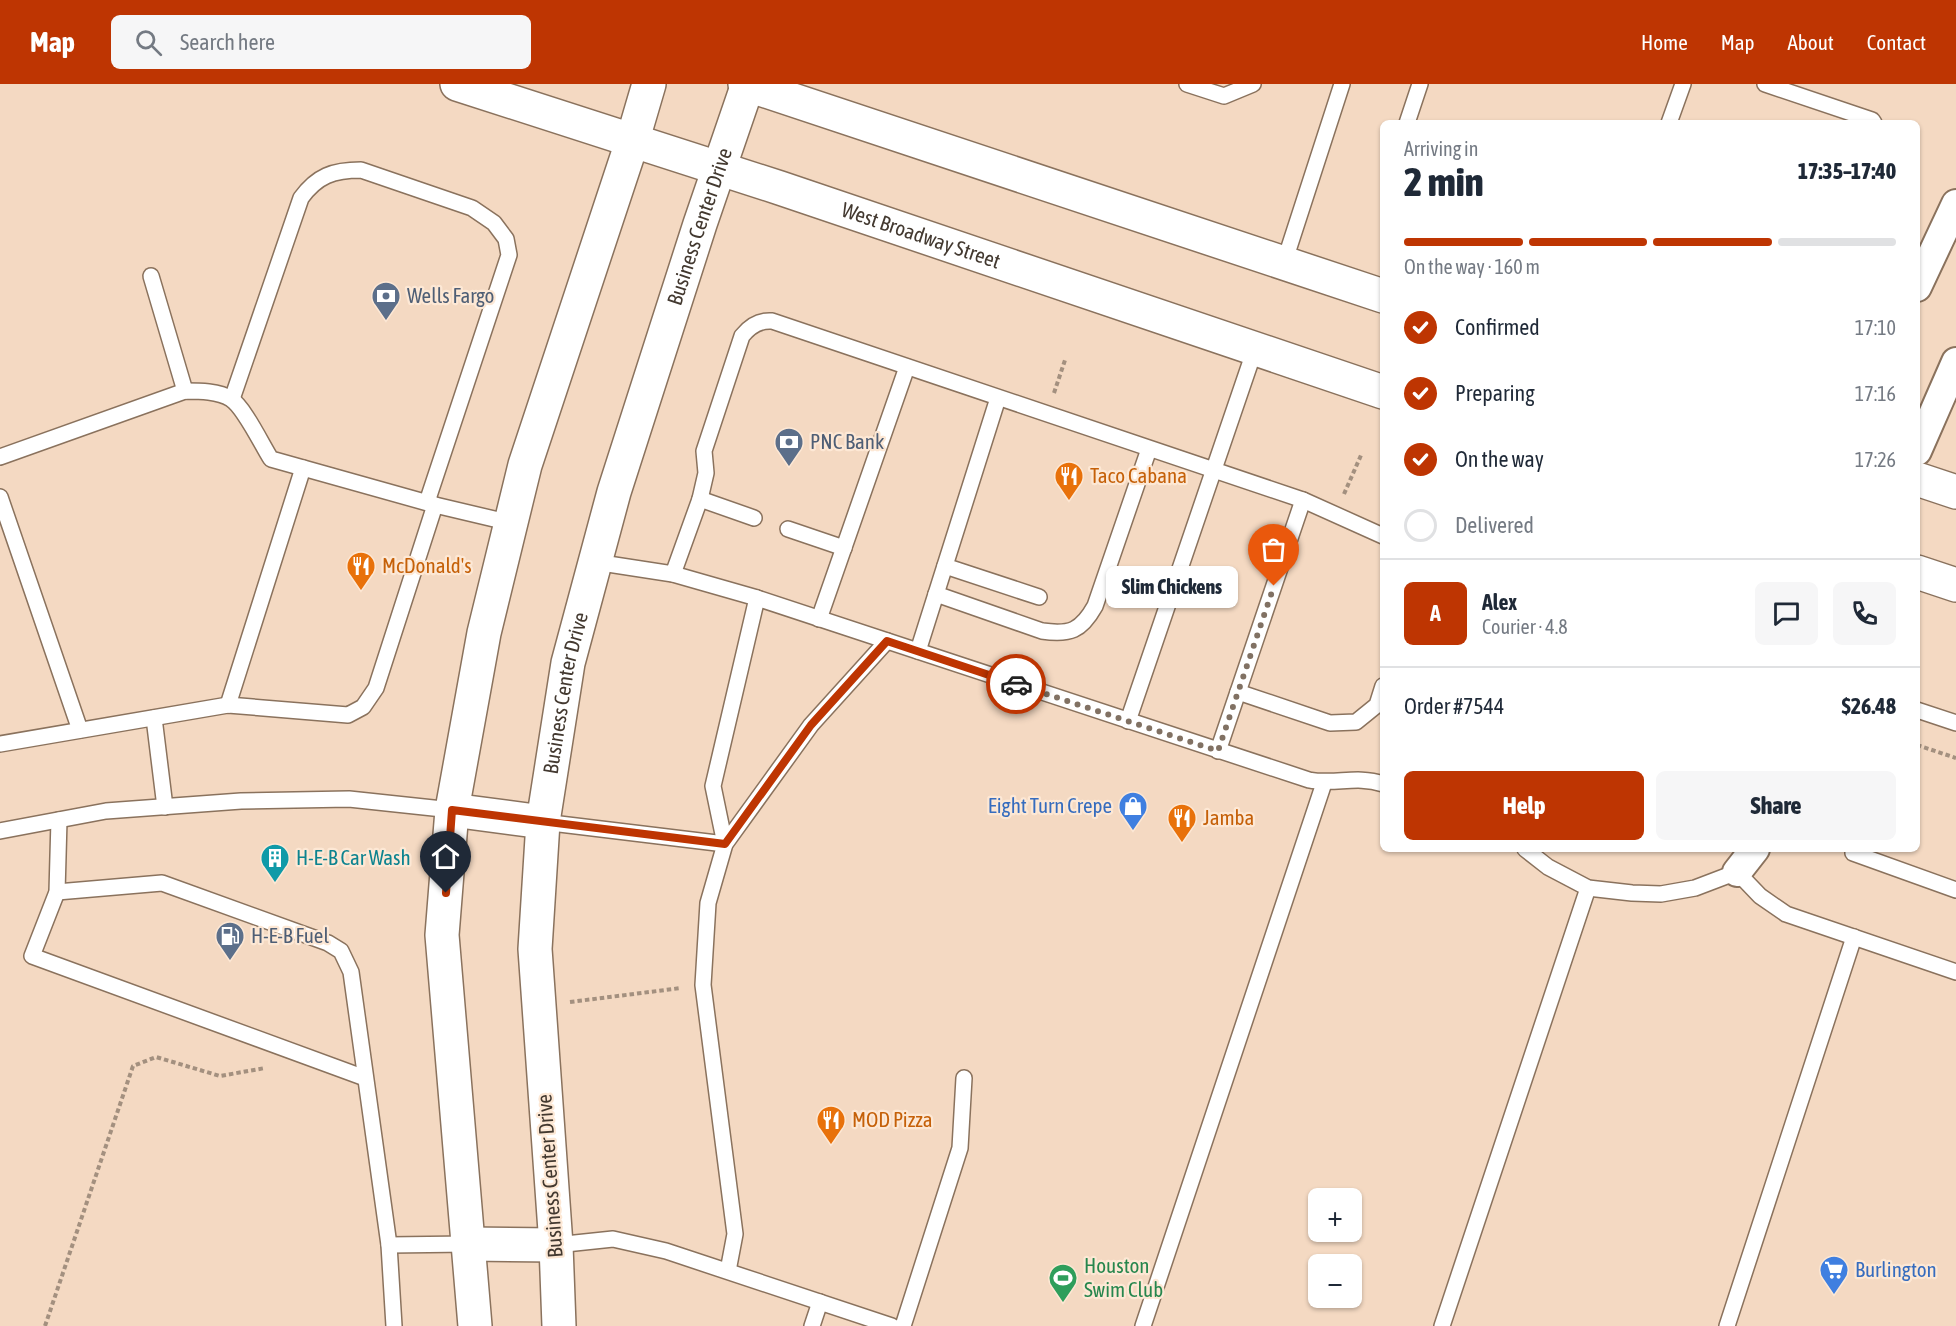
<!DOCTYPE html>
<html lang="en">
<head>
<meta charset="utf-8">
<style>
  :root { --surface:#fff; --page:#f6f6f7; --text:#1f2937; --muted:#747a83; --line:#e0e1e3; --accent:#be3502 }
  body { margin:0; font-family:"Asap Condensed",sans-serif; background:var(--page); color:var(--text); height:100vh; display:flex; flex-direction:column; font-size:22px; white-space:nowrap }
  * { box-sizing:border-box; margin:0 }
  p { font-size:20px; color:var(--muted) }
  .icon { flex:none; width:33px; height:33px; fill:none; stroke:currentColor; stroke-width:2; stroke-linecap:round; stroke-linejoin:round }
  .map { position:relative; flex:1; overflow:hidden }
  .panel { position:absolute; left:1380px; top:36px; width:540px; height:732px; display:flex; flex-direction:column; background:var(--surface); border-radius:9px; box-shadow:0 2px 4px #0004 }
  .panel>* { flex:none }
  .controls { position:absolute; left:1308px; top:1104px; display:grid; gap:12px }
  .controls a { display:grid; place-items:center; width:54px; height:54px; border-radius:9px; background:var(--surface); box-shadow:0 2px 4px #0004; font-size:30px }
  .pin { position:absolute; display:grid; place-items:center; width:51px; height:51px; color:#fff; margin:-62px -26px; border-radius:50% 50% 50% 0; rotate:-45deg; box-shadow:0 0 6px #0007 }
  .pin .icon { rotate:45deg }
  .courier { position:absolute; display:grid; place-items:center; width:60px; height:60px; margin:-30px; border:4px solid #be3502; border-radius:50%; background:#fff; color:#222; box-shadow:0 2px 8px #0007 }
  .bubble { position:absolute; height:42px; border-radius:9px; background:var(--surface); box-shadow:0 2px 4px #0004; font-size:20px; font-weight:800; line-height:42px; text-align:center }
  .headline em { font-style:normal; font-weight:800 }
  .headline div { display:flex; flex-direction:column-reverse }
  .headline { display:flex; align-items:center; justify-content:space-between; height:102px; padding:0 24px }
  h1 { font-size:39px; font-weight:800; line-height:45px }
  .bar { display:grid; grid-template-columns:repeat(4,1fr); gap:9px 6px; align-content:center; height:72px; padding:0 24px }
  .bar i { height:8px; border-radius:4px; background:var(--line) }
  .bar .on { background:var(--accent) }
  .bar p { grid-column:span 4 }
  .line { display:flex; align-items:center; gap:15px; padding:0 24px; border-top:2px solid var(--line) }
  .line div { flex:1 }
  .round { display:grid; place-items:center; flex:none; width:63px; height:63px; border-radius:9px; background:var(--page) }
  ol { padding:0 24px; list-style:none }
  li { display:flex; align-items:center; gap:18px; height:66px }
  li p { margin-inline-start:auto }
  li .icon { padding:6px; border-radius:50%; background:var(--accent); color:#fff; stroke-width:4 }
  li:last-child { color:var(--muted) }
  li i { width:33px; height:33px; border:3px solid var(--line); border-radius:50% }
  .button { display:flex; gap:12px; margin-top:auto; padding:12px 24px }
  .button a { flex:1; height:69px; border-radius:9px; background:var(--accent); color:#fff; font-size:24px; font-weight:800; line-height:69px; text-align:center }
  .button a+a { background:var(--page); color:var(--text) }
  header { display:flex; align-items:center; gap:36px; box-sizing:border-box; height:84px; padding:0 30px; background:var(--accent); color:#fff }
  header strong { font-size:28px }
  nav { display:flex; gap:33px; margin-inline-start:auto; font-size:21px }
  .search { width:420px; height:54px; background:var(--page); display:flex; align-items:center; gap:15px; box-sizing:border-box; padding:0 21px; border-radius:9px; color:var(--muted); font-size:22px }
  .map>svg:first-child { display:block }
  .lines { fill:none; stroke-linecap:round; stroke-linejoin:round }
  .service-casing { stroke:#8a725d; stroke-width:18 }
  .minor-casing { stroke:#8a725d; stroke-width:32 }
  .tertiary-casing { stroke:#8a725d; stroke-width:36 }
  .primary-casing { stroke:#8a725d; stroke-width:36 }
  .path { stroke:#a3907f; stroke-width:4; stroke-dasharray:4.5 3; stroke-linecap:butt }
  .service { stroke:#fff; stroke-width:15 }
  .minor { stroke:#fff; stroke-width:28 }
  .tertiary { stroke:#fff; stroke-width:33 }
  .primary { stroke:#fff; stroke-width:33 }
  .done { stroke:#817163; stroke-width:6; stroke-dasharray:0 10.8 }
  .route { stroke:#be3502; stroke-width:8 }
  .labels { text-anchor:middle; stroke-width:4.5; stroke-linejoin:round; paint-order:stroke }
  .street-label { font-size:21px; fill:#433930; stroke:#fde8d5 }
  .service-label { font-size:21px; fill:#4e5e75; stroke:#fde8d5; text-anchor:start }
  .food-label { font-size:21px; fill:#c56008; stroke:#fde8d5; text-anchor:start }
  .shop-label { font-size:21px; fill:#366cbe; stroke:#fde8d5; text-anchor:end }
  .culture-label { font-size:21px; fill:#0d838f; stroke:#fde8d5; text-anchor:start }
  .leisure-label { font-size:21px; fill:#27864d; stroke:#fde8d5; text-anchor:start }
</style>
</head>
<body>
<header>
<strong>Map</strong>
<div class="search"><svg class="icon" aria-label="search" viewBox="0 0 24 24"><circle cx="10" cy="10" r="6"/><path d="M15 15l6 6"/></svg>Search here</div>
<nav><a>Home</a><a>Map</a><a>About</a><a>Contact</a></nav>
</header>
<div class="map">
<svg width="1956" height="1242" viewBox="0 0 1956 1242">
  <rect width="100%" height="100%" fill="#f4d9c2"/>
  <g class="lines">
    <g class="service-casing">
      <g id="service">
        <polyline points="1187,0 1224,12 1253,0"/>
        <polyline points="1765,0 1872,36 1874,39"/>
        <polyline points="1407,39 1420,0"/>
        <polyline points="1669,39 1683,0"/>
        <polyline points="1284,179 1342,0"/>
        <polyline points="151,192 185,307"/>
        <path d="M 232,315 L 301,114 C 317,92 333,86 361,86 L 472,124 L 494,139 L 506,155 L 509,171 L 427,418"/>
        <path d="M 0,373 L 185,307 C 199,307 219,307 231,315 C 244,323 262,361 271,375 L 435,421 L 511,439"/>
        <polyline points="0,413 80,646"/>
        <polyline points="700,415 754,434"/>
        <polyline points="788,445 844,464"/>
        <path d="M 595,478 L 673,490 L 757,514 L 1309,696 C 1336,701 1356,691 1383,700"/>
        <polyline points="945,482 1039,513"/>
        <path d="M 673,490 L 700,415 L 706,389 L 704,367 L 742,252 C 750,242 759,236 772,237 L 1303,416 L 1383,452"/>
        <path d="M 936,510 L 1042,547 C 1070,551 1081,547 1095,522 L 1149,365"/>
        <polyline points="819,535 907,283"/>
        <polyline points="918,567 998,314"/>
        <polyline points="1238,608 1330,639 1356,638 1377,621 1383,602"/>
        <polyline points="228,621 303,384"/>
        <polyline points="1917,626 1956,639"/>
        <polyline points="154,634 165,723"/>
        <polyline points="1128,637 1255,265"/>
        <polyline points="0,660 228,621 348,631 363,623 376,604 435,421"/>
        <polyline points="1218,667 1303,416"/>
        <polyline points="59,736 57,808 32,872 365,994"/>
        <polyline points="543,738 725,760 713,702 757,514"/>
        <polyline points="0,747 106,727 241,717 349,715 452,726"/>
        <polyline points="1525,765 1548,783 1588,804 1632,809 1661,810 1695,804 1737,788 1760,812 1786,830 1956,888"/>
        <polyline points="1853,769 1956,806"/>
        <polyline points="57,808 162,799 328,859 341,867 351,888 389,1161 394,1242"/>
        <polyline points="389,1161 468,1160"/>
        <polyline points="556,1161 613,1155 666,1167 892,1242"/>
        <polyline points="728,1187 735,1150 703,901 708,819 725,760 811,641 887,557"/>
        <polyline points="812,1242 820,1218"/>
        <polyline points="903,1242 960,1064 964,994"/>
        <polyline points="1143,1242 1324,699"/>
        <polyline points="1442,1242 1588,804"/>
        <polyline points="1727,1242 1854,853"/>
      </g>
    </g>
    <g class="minor-casing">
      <g id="minor">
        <polyline points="1917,203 1956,120"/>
        <polyline points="1917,367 1956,278"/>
        <polyline points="1737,788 1755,765"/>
      </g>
    </g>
    <g class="tertiary-casing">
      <g id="tertiary">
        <polyline points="452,726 543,738"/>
        <polyline points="468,1160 556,1161"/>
        <polyline points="475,1242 442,851 452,726 484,549 525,381 632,58 649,0"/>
        <path id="s1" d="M 559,1242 L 556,1161 L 535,865 L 543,738 L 568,579 L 614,408 L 700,140 L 748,0"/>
      </g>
    </g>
    <g class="primary-casing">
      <g id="primary">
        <path id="s2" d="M 457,0 L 780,104 L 1383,308"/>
        <polyline points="745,0 1383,212"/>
        <polyline points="1917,395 1956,408"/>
        <polyline points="1917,488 1956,501"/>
      </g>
    </g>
    <g class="path">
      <polyline points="1054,309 1065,276"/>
      <polyline points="1344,410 1362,369"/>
      <polyline points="1917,661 1956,674"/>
      <polyline points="570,918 681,904"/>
      <polyline points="45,1242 133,982 156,973 220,992 265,984"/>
    </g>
    <use href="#service" class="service"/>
    <use href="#minor" class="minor"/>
    <use href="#tertiary" class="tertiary"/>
    <use href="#primary" class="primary"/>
  </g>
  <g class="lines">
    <polyline class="done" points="1016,600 1218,667 1274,502"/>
    <polyline class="route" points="446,809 452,726 725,760 811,641 887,557 1016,600"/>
  </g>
  <defs>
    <g id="bank-pin" transform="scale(1.5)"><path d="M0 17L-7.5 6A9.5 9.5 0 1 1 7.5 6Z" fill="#5c6f8a" stroke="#fde8d5"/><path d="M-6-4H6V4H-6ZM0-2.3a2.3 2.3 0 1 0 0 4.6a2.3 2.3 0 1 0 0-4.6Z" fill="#fff"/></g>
    <g id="restaurant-pin" transform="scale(1.5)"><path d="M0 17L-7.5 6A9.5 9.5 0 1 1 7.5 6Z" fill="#e8710a" stroke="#fde8d5"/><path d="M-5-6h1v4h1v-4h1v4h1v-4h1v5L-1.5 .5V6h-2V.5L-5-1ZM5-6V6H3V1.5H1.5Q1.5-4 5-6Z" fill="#fff"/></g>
    <g id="shop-pin" transform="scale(1.5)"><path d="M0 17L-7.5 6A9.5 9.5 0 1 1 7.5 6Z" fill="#3f7fe0" stroke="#fde8d5"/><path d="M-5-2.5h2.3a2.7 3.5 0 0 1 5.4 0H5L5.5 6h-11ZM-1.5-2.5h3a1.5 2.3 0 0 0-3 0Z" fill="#fff"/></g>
    <g id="building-pin" transform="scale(1.5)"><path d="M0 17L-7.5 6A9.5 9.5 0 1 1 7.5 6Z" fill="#0f9aa8" stroke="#fde8d5"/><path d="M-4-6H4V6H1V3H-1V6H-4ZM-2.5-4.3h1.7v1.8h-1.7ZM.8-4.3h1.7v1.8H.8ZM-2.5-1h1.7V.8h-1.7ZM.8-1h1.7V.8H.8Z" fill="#fff"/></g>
    <g id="fuel-pin" transform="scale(1.5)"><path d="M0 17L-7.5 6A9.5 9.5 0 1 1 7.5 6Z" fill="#5c6f8a" stroke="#fde8d5"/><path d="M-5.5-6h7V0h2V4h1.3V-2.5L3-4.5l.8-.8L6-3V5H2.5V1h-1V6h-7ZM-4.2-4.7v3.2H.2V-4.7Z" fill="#fff"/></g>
    <g id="supermarket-pin" transform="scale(1.5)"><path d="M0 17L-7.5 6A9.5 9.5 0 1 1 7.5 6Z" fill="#3f7fe0" stroke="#fde8d5"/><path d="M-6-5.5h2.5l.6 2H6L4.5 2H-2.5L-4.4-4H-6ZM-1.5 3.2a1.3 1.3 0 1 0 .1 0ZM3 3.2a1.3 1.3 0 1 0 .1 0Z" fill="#fff"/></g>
    <g id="stadium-pin" transform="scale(1.5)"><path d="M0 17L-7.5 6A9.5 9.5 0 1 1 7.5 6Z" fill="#2e9e5b" stroke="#fde8d5"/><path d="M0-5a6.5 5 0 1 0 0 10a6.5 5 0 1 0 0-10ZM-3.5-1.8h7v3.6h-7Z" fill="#fff"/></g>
  </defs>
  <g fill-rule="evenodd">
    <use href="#bank-pin" x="386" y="212"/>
    <use href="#bank-pin" x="789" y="358"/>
    <use href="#restaurant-pin" x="1069" y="392"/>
    <use href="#restaurant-pin" x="361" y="482"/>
    <use href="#shop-pin" x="1133" y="722"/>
    <use href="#restaurant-pin" x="1182" y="734"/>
    <use href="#building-pin" x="275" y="774"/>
    <use href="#fuel-pin" x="230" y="852"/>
    <use href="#restaurant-pin" x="831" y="1036"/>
    <use href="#supermarket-pin" x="1834" y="1186"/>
    <use href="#stadium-pin" x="1063" y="1194"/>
  </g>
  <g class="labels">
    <g class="street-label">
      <text dy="7" stroke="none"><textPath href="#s1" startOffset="1122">Business Center Drive</textPath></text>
      <text dy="7" stroke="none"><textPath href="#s2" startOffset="488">West Broadway Street</textPath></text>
      <text dy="7" stroke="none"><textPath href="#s1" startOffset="636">Business Center Drive</textPath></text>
      <text transform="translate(550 1092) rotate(-94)" y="7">Business Center Drive</text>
    </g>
    <g class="service-label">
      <text x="407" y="219">Wells Fargo</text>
      <text x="810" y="365">PNC Bank</text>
      <text x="251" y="859">H-E-B Fuel</text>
    </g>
    <g class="food-label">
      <text x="1090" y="399">Taco Cabana</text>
      <text x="382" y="489">McDonald's</text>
      <text x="1203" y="741">Jamba</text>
      <text x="852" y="1043">MOD Pizza</text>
    </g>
    <g class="shop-label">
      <text x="1112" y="729">Eight Turn Crepe</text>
      <text x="1855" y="1193" text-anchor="start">Burlington</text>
    </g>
    <g class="culture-label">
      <text x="296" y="781">H-E-B Car Wash</text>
    </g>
    <g class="leisure-label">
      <text x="1084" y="1189">Houston<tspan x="1084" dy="24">Swim Club</tspan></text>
    </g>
  </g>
</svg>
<div class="controls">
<a>+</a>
<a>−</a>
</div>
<div class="pin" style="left:1274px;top:502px;background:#ea580c"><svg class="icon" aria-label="bag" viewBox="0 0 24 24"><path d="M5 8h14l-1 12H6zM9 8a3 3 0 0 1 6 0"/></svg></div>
<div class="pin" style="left:446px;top:809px;background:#1f2937"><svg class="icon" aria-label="home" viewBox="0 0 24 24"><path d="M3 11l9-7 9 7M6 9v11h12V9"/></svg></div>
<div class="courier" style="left:1016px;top:600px"><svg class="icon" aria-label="car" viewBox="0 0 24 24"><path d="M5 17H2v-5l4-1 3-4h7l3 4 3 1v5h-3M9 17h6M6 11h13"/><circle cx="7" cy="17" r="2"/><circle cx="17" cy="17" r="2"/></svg></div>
<div class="bubble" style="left:1106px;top:482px;width:132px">Slim Chickens</div>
<section class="panel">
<div class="headline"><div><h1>2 min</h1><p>Arriving in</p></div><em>17:35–17:40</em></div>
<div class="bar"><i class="on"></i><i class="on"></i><i class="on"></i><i></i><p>On the way · 160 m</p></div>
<ol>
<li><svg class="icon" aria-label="check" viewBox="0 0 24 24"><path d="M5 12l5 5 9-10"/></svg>Confirmed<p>17:10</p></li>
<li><svg class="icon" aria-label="check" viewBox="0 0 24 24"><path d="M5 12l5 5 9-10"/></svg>Preparing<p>17:16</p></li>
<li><svg class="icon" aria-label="check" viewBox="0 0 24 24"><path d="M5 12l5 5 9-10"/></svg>On the way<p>17:26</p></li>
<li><i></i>Delivered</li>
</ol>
<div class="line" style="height:108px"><b class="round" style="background:var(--accent);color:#fff">A</b><div><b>Alex</b><p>Courier · 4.8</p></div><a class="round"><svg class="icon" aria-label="chat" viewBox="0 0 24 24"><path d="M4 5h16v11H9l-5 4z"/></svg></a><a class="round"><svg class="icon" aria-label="phone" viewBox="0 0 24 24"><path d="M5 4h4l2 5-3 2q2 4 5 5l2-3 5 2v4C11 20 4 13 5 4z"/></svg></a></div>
<div class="line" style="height:78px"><div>Order #7544</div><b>$26.48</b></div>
<div class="button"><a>Help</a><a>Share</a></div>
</section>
</div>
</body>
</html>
